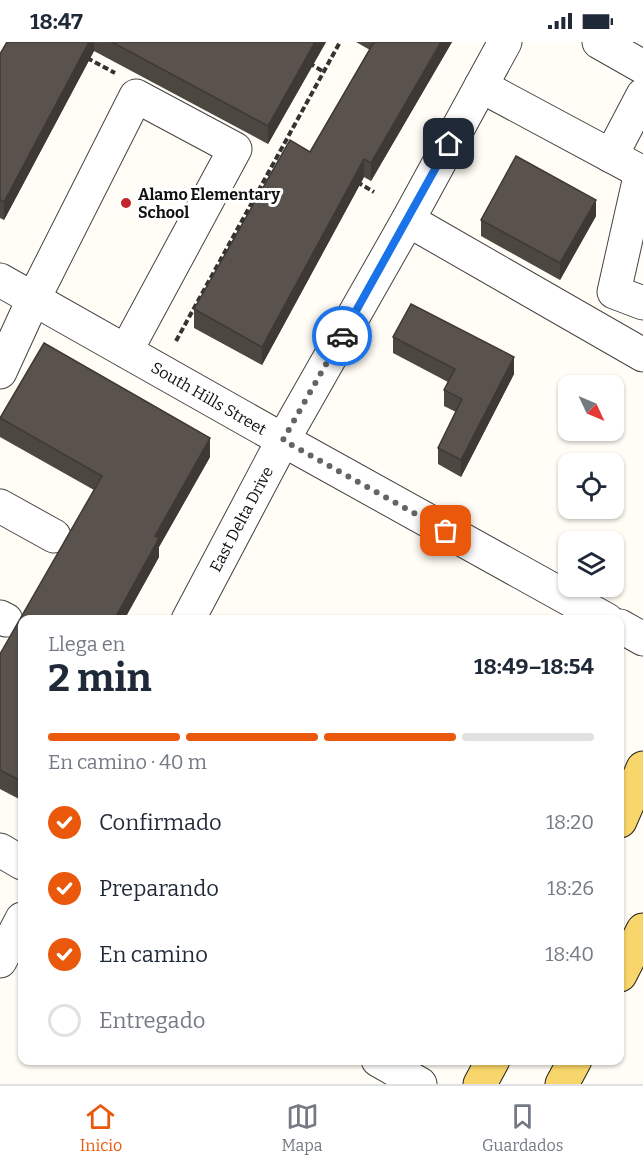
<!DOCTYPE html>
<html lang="es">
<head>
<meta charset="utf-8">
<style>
  :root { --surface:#fff; --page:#f2f2f3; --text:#1f2937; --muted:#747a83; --line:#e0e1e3; --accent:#ea580c }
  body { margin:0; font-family:Bitter,serif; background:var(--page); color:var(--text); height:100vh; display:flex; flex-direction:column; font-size:22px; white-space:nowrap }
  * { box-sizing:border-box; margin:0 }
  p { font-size:20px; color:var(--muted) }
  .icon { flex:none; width:33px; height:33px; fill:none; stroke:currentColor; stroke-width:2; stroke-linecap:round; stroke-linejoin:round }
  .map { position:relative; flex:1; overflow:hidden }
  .side { position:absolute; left:18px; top:573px; width:606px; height:450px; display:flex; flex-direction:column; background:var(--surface); border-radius:12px; box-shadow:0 2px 4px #0004 }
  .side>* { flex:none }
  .needle { width:39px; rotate:134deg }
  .buttons { position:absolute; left:558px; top:333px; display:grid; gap:12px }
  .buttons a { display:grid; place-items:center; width:66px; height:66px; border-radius:12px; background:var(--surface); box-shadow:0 2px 4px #0004; font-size:30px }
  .pin { position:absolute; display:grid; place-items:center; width:51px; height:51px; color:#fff; margin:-26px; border-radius:12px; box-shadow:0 3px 9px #0006 }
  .courier { position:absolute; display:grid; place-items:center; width:60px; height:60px; margin:-30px; border:4px solid #1a73e8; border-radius:50%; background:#fff; color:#222; box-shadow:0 2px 8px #0007 }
  .head em { font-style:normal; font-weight:700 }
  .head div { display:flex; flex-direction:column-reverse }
  .head { display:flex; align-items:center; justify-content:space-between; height:102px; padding:0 30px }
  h1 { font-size:39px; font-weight:700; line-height:45px }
  .bar { display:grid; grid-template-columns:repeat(4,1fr); gap:9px 6px; align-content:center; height:72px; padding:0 30px }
  .bar i { height:8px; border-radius:4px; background:var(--line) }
  .bar .selected { background:var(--accent) }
  .bar p { grid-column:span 4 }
  ol { padding:0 30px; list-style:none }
  li { display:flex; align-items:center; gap:18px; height:66px }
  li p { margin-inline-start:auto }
  li .icon { padding:6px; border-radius:50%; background:var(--accent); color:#fff; stroke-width:4 }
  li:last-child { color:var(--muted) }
  li i { width:33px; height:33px; border:3px solid var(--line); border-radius:50% }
  .status { display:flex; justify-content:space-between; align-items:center; height:42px; padding:0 30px; background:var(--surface); direction:ltr }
  .status svg { height:16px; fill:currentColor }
  .tab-bar { display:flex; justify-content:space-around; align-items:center; height:84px; border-top:2px solid var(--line); background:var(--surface); font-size:16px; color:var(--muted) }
  .tab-bar a { display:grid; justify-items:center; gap:3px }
  .tab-bar .selected { color:var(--accent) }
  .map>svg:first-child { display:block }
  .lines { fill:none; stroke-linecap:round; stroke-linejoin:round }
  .minor-casing { stroke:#444; stroke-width:35 }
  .major-casing { stroke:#222; stroke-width:35 }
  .path { stroke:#333; stroke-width:4; stroke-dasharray:6 3; stroke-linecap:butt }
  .minor { stroke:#fff; stroke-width:33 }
  .major { stroke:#f9d66b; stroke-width:33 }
  .wall { fill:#4d4742 }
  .shaded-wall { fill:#3f3936 }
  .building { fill:#5a524d; stroke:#3f3936; stroke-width:1.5 }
  .done { stroke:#646461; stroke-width:6; stroke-dasharray:0 10.8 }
  .route { stroke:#1a73e8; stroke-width:8 }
  .poi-dot { fill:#c4262e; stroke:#fff; stroke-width:2 }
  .labels { text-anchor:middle; stroke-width:6; stroke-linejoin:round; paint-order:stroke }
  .poi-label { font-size:16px; font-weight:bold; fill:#111; stroke:#fff; text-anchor:start }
  .street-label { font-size:16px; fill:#111; stroke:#fff }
</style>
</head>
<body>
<div class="status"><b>18:47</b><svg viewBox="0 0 49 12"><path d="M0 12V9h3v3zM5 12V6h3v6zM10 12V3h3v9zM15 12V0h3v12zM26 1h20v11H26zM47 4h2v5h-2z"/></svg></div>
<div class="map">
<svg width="643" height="1042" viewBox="0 0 643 1042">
  <rect width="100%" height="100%" fill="#fffdf5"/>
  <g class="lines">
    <g class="minor-casing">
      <g id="minor">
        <polyline points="599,0 643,25"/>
        <polyline points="481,44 643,131"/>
        <polyline points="611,114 643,53"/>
        <polyline points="641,130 614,250 643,261"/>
        <polyline points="408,178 643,313"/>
        <polyline points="0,238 283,398 607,578"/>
        <polyline points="0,330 33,258 136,54 235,107 126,309"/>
        <polyline points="0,464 54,494"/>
        <polyline points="0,575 6,578"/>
        <polyline points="188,578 283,398 408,178 505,0"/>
        <polyline points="620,584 643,597"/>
        <polyline points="0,808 22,821"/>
        <polyline points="0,919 22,877"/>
        <polyline points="378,1018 420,1042"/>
      </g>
    </g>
    <g class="major-casing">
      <g id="major">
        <polyline points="620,779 643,726"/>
        <polyline points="620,933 643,888"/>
        <polyline points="480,1042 493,1018"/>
        <polyline points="562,1042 575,1018"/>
      </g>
    </g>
    <g class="path">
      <polyline points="87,16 115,31"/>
      <polyline points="309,21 324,30"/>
      <polyline points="357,140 374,150"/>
      <polyline points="176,299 340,0"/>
    </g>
    <use href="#minor" class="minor"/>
    <use href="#major" class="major"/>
  </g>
  <g class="wall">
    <polygon points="7,0 326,0 268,102 94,9 4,178 0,176 0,12"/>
    <polygon points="356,0 452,0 371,139 364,135 262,323 194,286 194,267 310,110 370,8"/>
    <polygon points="596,174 560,238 481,194 481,178"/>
    <polygon points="393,295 514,332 461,435 438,422 438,406 456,370 444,364 444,348 448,340 393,311"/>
    <polygon points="0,376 210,415 159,505 159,515 124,578 22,578 19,757 0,747 0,612 94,448 0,395"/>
  </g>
  <g class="shaded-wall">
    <polygon points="89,0 94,0 94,9 4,178 4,160"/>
    <polygon points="315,0 326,0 268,102 268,84"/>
    <polygon points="441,0 452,0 371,139 371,121"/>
    <polygon points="364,117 364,135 262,323 262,305"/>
    <polygon points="596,158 596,174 560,238 560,221"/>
    <polygon points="514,315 514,332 461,435 461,418"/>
    <polygon points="210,396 210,415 159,505 159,515 124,578 114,578 155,494"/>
    <polygon points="22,733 22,751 19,757 19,738"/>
  </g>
  <g class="building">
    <polygon points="7,0 89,0 4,160 0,158 0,12"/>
    <polygon points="112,0 315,0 268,84"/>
    <polygon points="374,0 441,0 371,121 364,117 262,305 194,267 290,98 310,110"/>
    <polygon points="516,114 596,158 560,221 481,178"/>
    <polygon points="411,262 514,315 461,418 438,406 462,357 444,348 455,327 393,295"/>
    <polygon points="44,301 210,396 155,494 159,496 114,578 22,578 22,733 19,738 0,728 0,612 102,434 0,376"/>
  </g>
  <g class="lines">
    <polyline class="done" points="342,294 283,398 446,489"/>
    <polyline class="route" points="342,294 449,102"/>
  </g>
  <circle class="poi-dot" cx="126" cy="161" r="6"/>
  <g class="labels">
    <g class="poi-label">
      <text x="138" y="158">Alamo Elementary<tspan x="138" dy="18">School</tspan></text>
    </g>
    <g class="street-label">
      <text transform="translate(209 356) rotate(30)" y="6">South Hills Street</text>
      <text transform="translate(241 477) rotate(-62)" y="6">East Delta Drive</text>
    </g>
  </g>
</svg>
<div class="buttons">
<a><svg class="needle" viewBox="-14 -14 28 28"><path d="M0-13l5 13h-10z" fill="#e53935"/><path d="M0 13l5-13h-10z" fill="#747a83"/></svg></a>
<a><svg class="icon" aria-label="locate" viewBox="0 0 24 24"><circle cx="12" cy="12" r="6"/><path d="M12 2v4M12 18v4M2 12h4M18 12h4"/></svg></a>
<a><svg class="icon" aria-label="layers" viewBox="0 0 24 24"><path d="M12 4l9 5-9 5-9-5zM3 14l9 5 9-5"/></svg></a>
</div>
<div class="pin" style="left:446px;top:489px;background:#ea580c"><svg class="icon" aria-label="bag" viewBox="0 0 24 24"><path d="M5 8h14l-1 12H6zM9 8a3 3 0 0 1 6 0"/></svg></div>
<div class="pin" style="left:449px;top:102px;background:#1f2937"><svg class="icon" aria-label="home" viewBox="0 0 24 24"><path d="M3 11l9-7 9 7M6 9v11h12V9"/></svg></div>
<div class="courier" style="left:342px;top:294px"><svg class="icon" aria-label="car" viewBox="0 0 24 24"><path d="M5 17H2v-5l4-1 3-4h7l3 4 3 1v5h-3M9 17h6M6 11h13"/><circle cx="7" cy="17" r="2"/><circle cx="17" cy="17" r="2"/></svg></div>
<section class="side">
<div class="head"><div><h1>2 min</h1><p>Llega en</p></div><em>18:49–18:54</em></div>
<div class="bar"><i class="selected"></i><i class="selected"></i><i class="selected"></i><i></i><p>En camino · 40 m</p></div>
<ol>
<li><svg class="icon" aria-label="check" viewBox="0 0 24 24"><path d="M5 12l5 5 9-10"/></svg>Confirmado<p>18:20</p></li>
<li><svg class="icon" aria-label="check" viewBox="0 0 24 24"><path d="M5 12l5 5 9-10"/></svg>Preparando<p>18:26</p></li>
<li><svg class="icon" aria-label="check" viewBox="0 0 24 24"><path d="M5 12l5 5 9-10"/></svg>En camino<p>18:40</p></li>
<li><i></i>Entregado</li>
</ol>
</section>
</div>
<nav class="tab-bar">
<a class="selected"><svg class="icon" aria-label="home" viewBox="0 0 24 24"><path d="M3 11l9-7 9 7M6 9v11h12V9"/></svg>Inicio</a>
<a><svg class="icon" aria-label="map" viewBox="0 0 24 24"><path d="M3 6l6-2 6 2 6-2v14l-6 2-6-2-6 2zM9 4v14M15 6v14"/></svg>Mapa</a>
<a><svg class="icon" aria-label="saved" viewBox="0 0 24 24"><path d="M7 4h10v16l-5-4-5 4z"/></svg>Guardados</a>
</nav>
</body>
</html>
